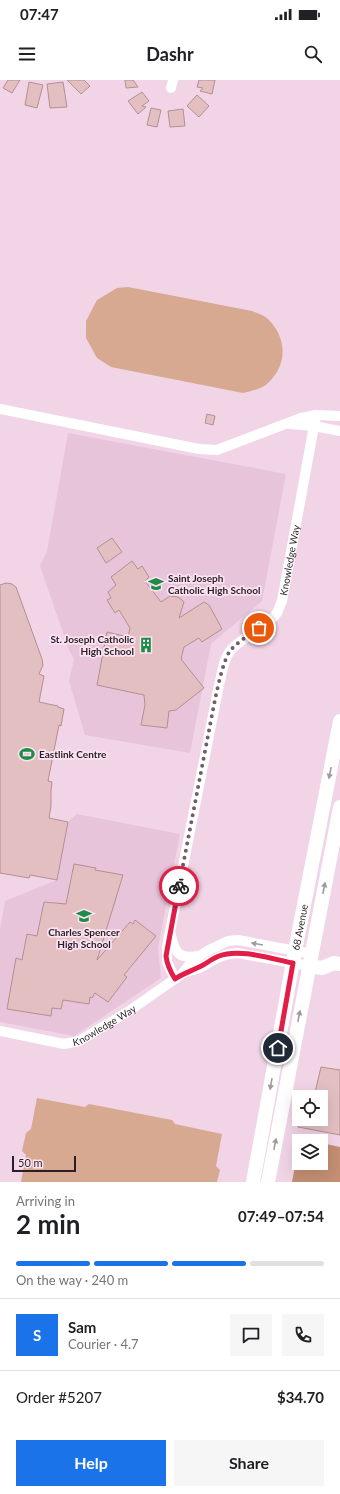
<!DOCTYPE html>
<html lang="en">
<head>
<meta charset="utf-8">
<style>
  :root { --surface:#fff; --page:#f6f6f6; --text:#202124; --muted:#757577; --line:#e0e0e0; --accent:#1a73e8 }
  body { margin:0; font-family:Lato,sans-serif; background:var(--page); color:var(--text); height:100vh; display:flex; flex-direction:column; font-size:15px; white-space:nowrap }
  * { box-sizing:border-box; margin:0 }
  p { font-size:13px; color:var(--muted) }
  .icon { flex:none; width:22px; height:22px; fill:none; stroke:currentColor; stroke-width:2; stroke-linecap:round; stroke-linejoin:round }
  .map { position:relative; height:1102px; overflow:hidden }
  .side { display:flex; flex-direction:column; background:var(--surface); flex:1 }
  .side>* { flex:none }
  .buttons { position:absolute; left:292px; top:1010px; display:grid; gap:8px }
  .buttons a { display:grid; place-items:center; width:36px; height:36px; border-radius:0px; background:var(--surface); box-shadow:0 4px 16px #0002; font-size:20px }
  .scale { position:absolute; left:12px; bottom:10px; width:64px; box-sizing:border-box; padding-left:4px; border:2px solid #2a1f26; border-top:0; font-size:11px; line-height:14px; white-space:nowrap; color:#2a1f26; -webkit-text-stroke:3px #fbe3f2; paint-order:stroke }
  .pin { position:absolute; display:grid; place-items:center; width:34px; height:34px; color:#fff; margin:-17px; border:2px solid #fff; border-radius:50%; box-shadow:0 1px 4px #0007 }
  .courier { position:absolute; display:grid; place-items:center; width:40px; height:40px; margin:-20px; border:3px solid #e11d48; border-radius:50%; background:#fff; color:#222; box-shadow:0 1px 5px #0007 }
  .overview em { font-style:normal; font-weight:700 }
  .overview div { display:flex; flex-direction:column-reverse }
  .overview { display:flex; align-items:center; justify-content:space-between; height:68px; padding:0 16px }
  h1 { font-size:26px; font-weight:700; line-height:30px }
  .bar { display:grid; grid-template-columns:repeat(4,1fr); gap:6px 4px; align-content:center; height:48px; padding:0 16px }
  .bar i { height:5px; border-radius:3px; background:var(--line) }
  .bar .active { background:var(--accent) }
  .bar p { grid-column:span 4 }
  .line { display:flex; align-items:center; gap:10px; padding:0 16px; border-top:1px solid var(--line) }
  .line div { flex:1 }
  .round { display:grid; place-items:center; flex:none; width:42px; height:42px; border-radius:0px; background:var(--page) }
  .primary-button { display:flex; gap:8px; margin-top:auto; padding:8px 16px }
  .primary-button a { flex:1; height:46px; border-radius:0px; background:var(--accent); color:#fff; font-size:16px; font-weight:700; line-height:46px; text-align:center }
  .primary-button a+a { background:var(--page); color:var(--text) }
  .status { display:flex; justify-content:space-between; align-items:center; height:28px; padding:0 20px; background:var(--surface); direction:ltr }
  .status svg { height:11px; fill:currentColor }
  header { display:flex; justify-content:space-between; align-items:center; height:52px; padding:0 16px; background:var(--surface); font-size:18px; font-weight:700 }
  .map>svg:first-child { display:block }
  .built { fill:#e7c4da }
  .green { fill:#d7a991 }
  .forest { fill:#c48f73 }
  .building { fill:#e3bfc1; stroke:#b29092 }
  .lines { fill:none; stroke-linecap:round; stroke-linejoin:round }
  .street { stroke:#fff; stroke-width:10 }
  .secondary { stroke:#fff; stroke-width:14 }
  .oneway { fill:#9f9a9d }
  .done { stroke:#705e6a; stroke-width:4; stroke-dasharray:0 7.2 }
  .route { stroke:#e11d48; stroke-width:5 }
  .labels { text-anchor:middle; stroke-width:3.5; stroke-linejoin:round; paint-order:stroke }
  .street-label { font-size:10px; fill:#2a1f26; stroke:#fbe3f2 }
  .poi-label { font-size:10px; font-weight:bold; fill:#2a1f26; stroke:#fbe3f2; text-anchor:start }
</style>
</head>
<body>
<div class="status"><b>07:47</b><svg viewBox="0 0 49 12"><path d="M0 12V9h3v3zM5 12V6h3v6zM10 12V3h3v9zM15 12V0h3v12zM26 1h20v11H26zM47 4h2v5h-2z"/></svg></div>
<header><svg class="icon" aria-label="menu" viewBox="0 0 24 24"><path d="M4 6h16M4 12h16M4 18h16"/></svg>Dashr<svg class="icon" aria-label="search" viewBox="0 0 24 24"><circle cx="10" cy="10" r="6"/><path d="M15 15l6 6"/></svg></header>
<div class="map">
<svg width="340" height="1102" viewBox="0 0 340 1102">
  <rect width="100%" height="100%" fill="#f2d4e7"/>
  <g class="built">
    <polygon points="68,353 286,394 262,521 211,564 190,673 85,655 69,601 74,579 69,570 40,486 47,471"/>
    <polygon points="77,734 180,754 158,868 161,898 74,956 0,942 0,850 5,821 57,800 68,742"/>
  </g>
  <g class="green">
    <path d="M 128,207 L 252,231 C 257,233 264,235 268,239 C 287,258 288,284 268,303 C 262,309 251,311 243,313 L 111,287 L 97,278 L 86,258 L 86,241 L 97,220 L 117,208 Z"/>
    <polygon points="37,1018 85,1027 89,1024 172,1040 175,1044 222,1054 216,1086 220,1090 217,1102 21,1102 26,1075 22,1071 26,1053 31,1049"/>
  </g>
  <polygon class="forest" points="321,1063 340,1067 340,1102 292,1102 299,1064 299,1083 321,1083"/>
  <g class="building">
    <polygon points="8,0 20,0 12,13 3,8"/>
    <polygon points="67,0 84,0 90,6 81,14"/>
    <polygon points="125,0 133,0 138,7 126,8"/>
    <polygon points="199,0 215,0 212,14 200,11 203,8 197,7"/>
    <polygon points="29,2 43,5 37,28 25,25"/>
    <polygon points="63,2 67,27 50,28 47,4"/>
    <polygon points="142,12 149,21 142,26 146,27 138,34 128,21"/>
    <polygon points="197,15 209,26 199,37 187,26"/>
    <polygon points="151,28 161,30 157,47 147,45"/>
    <polygon points="183,29 185,46 170,47 168,31"/>
    <polygon points="207,334 215,336 213,345 205,343"/>
    <polygon points="112,458 122,472 106,483 97,468"/>
    <polygon points="132,481 138,489 142,486 149,497 145,501 161,522 170,516 178,517 182,520 184,522 179,538 204,522 209,525 222,549 202,562 199,558 184,567 181,579 204,608 176,630 169,631 167,648 141,645 145,625 144,615 97,605 107,552 128,557 130,548 119,530 115,533 107,520 111,518 108,512 116,505 111,497"/>
    <polygon points="6,503 12,504 16,507 42,579 43,585 39,594 44,596 39,622 58,626 58,627 64,629 61,646 59,645 48,701 52,702 51,711 51,726 49,738 68,742 57,800 30,795 29,798 0,793 0,505"/>
    <polygon points="74,784 96,788 95,790 123,795 97,880 130,842 133,844 135,840 156,856 124,895 127,897 108,922 95,913 92,918 90,917 89,924 63,920 61,929 52,928 51,936 7,929 16,878 22,880 27,854 37,856 44,822 66,824"/>
    <polygon points="321,987 340,990 340,1055 298,1047 300,1039 321,1039 321,1017 314,1017"/>
  </g>
  <g class="lines">
    <g class="street">
      <polyline points="171,8 173,0"/>
      <polyline points="0,329 199,369 217,370 301,338 316,335 340,336"/>
      <polyline points="290,344 314,346 340,351"/>
      <path d="M 171,855 C 175,874 179,879 199,876"/>
      <path d="M 183,893 C 188,891 194,890 199,888 C 215,880 219,874 238,873 L 309,886"/>
      <path id="s1" d="M 175,899 L 167,882 L 167,867 L 219,605 C 222,594 223,579 231,570 C 244,555 266,549 277,533 C 279,529 280,525 282,521 L 316,335"/>
      <path id="s2" d="M 0,951 L 64,964 L 79,961 L 129,931 L 182,894 L 193,880 L 209,870 L 228,861 L 238,860 L 312,874"/>
    </g>
    <g class="secondary">
      <polyline points="309,886 322,888 334,883 340,884"/>
      <path id="s3" d="M 253,1102 L 295,871 L 340,641"/>
      <polyline points="268,1102 340,727"/>
    </g>
  </g>
  <defs><path id="oneway-solid" d="M-6-.8H1V-3.2L6.5 0L1 3.2V.8H-6Z"/></defs>
  <g class="oneway">
    <use href="#oneway-solid" transform="translate(330 693) rotate(101)"/>
    <use href="#oneway-solid" transform="translate(324 808) rotate(-79)"/>
    <use href="#oneway-solid" transform="translate(257 864) rotate(-170)"/>
    <use href="#oneway-solid" transform="translate(299 936) rotate(-79)"/>
    <use href="#oneway-solid" transform="translate(271 1004) rotate(100)"/>
    <use href="#oneway-solid" transform="translate(275 1064) rotate(-79)"/>
  </g>
  <g class="lines">
    <path class="done" d="M 179,806 C 190,749 201,692 212,635 C 215,620 222,582 230,571 C 238,561 250,555 259,548"/>
    <path class="route" d="M 179,806 L 166,876 C 167,885 170,891 175,899 C 182,894 189,892 197,888 C 205,885 211,879 219,876 C 239,868 272,879 293,883 L 278,968"/>
  </g>
  <defs>
    <g id="school-bare" transform="scale(1.2)"><path d="M0-5L7-2L0 1L-7-2ZM-4 1L0 2.5L4 1V4Q0 6-4 4Z" fill="#1c8d46" stroke="#fbe3f2" stroke-width="2.5" paint-order="stroke"/></g>
    <g id="building-bare" transform="scale(1.2)"><path d="M-4-6H4V6H1V3H-1V6H-4ZM-2.5-4.3h1.7v1.8h-1.7ZM.8-4.3h1.7v1.8H.8ZM-2.5-1h1.7V.8h-1.7ZM.8-1h1.7V.8H.8Z" fill="#1c8d46" stroke="#fbe3f2" stroke-width="2.5" paint-order="stroke"/></g>
    <g id="stadium-bare" transform="scale(1.2)"><path d="M0-5a6.5 5 0 1 0 0 10a6.5 5 0 1 0 0-10ZM-3.5-1.8h7v3.6h-7Z" fill="#1c8d46" stroke="#fbe3f2" stroke-width="2.5" paint-order="stroke"/></g>
  </defs>
  <g fill-rule="evenodd">
    <use href="#school-bare" x="156" y="504"/>
    <use href="#building-bare" x="146" y="565"/>
    <use href="#stadium-bare" x="27" y="674"/>
    <use href="#school-bare" x="84" y="836"/>
  </g>
  <g class="labels">
    <g class="street-label">
      <text dy="4" stroke="none"><textPath href="#s1" startOffset="452">Knowledge Way</textPath></text>
      <text dy="4" stroke="none"><textPath href="#s3" startOffset="259">68 Avenue</textPath></text>
      <text dy="4" stroke="none"><textPath href="#s2" startOffset="110">Knowledge Way</textPath></text>
    </g>
    <g class="poi-label">
      <text x="168" y="502">Saint Joseph<tspan x="168" dy="12">Catholic High School</tspan></text>
      <text x="134" y="563" text-anchor="end">St. Joseph Catholic<tspan x="134" dy="12">High School</tspan></text>
      <text x="39" y="678">Eastlink Centre</text>
      <text x="84" y="856" text-anchor="middle">Charles Spencer<tspan x="84" dy="12">High School</tspan></text>
    </g>
  </g>
</svg>
<div class="buttons">
<a><svg class="icon" aria-label="locate" viewBox="0 0 24 24"><circle cx="12" cy="12" r="6"/><path d="M12 2v4M12 18v4M2 12h4M18 12h4"/></svg></a>
<a><svg class="icon" aria-label="layers" viewBox="0 0 24 24"><path d="M12 4l9 5-9 5-9-5zM3 14l9 5 9-5"/></svg></a>
</div>
<div class="scale">50 m</div>
<div class="pin" style="left:259px;top:548px;background:#ea580c"><svg class="icon" aria-label="bag" viewBox="0 0 24 24"><path d="M5 8h14l-1 12H6zM9 8a3 3 0 0 1 6 0"/></svg></div>
<div class="pin" style="left:278px;top:968px;background:#1f2937"><svg class="icon" aria-label="home" viewBox="0 0 24 24"><path d="M3 11l9-7 9 7M6 9v11h12V9"/></svg></div>
<div class="courier" style="left:179px;top:806px"><svg class="icon" aria-label="bike" viewBox="0 0 24 24"><circle cx="6" cy="16" r="4"/><circle cx="18" cy="16" r="4"/><path d="M6 16l4-8h5l3 8M10 8l3 8H6M13 5h3"/></svg></div>
</div>
<section class="side">
<div class="overview"><div><h1>2 min</h1><p>Arriving in</p></div><em>07:49–07:54</em></div>
<div class="bar"><i class="active"></i><i class="active"></i><i class="active"></i><i></i><p>On the way · 240 m</p></div>
<div class="line" style="height:72px"><b class="round" style="background:var(--accent);color:#fff">S</b><div><b>Sam</b><p>Courier · 4.7</p></div><a class="round"><svg class="icon" aria-label="chat" viewBox="0 0 24 24"><path d="M4 5h16v11H9l-5 4z"/></svg></a><a class="round"><svg class="icon" aria-label="phone" viewBox="0 0 24 24"><path d="M5 4h4l2 5-3 2q2 4 5 5l2-3 5 2v4C11 20 4 13 5 4z"/></svg></a></div>
<div class="line" style="height:52px"><div>Order #5207</div><b>$34.70</b></div>
<div class="primary-button"><a>Help</a><a>Share</a></div>
</section>
</body>
</html>
